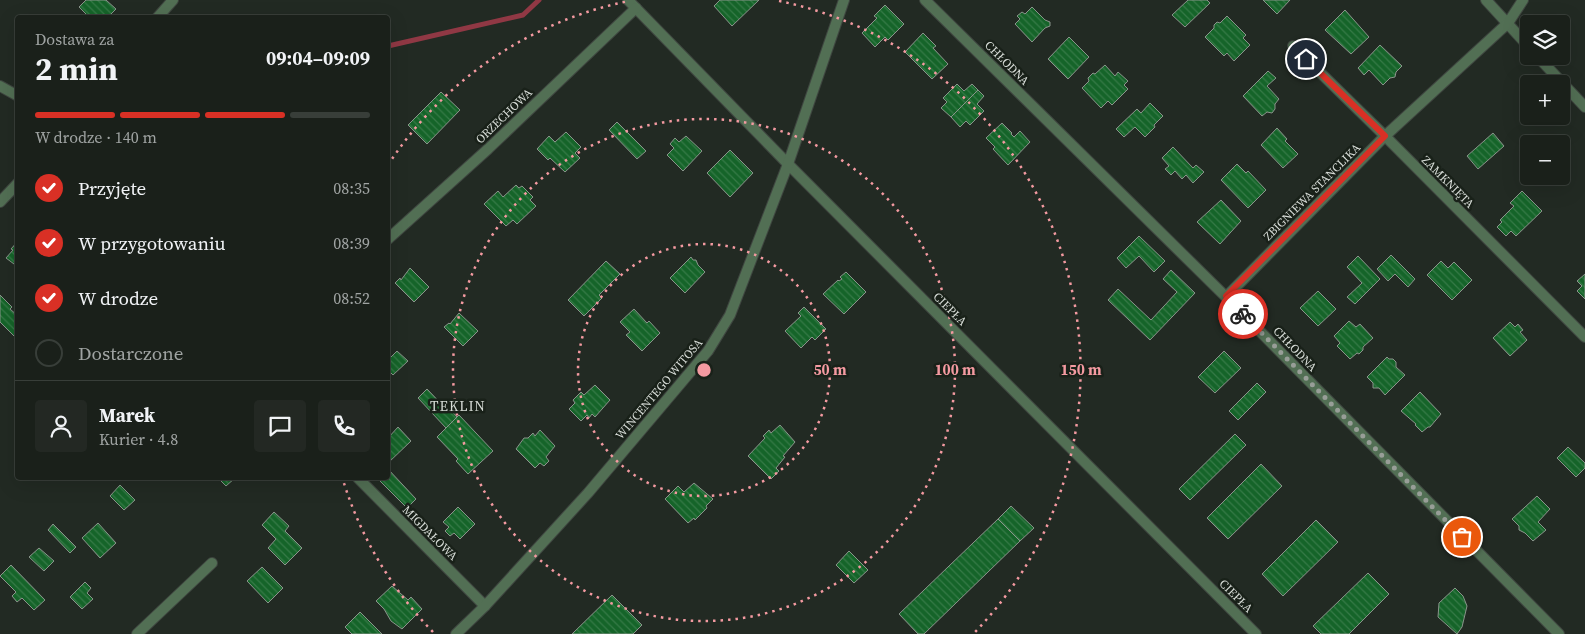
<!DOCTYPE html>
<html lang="pl">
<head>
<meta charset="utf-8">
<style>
  :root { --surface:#1a201a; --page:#232823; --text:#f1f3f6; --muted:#9fa3a2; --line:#383e39; --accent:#d93025 }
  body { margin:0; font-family:"Source Serif 4",serif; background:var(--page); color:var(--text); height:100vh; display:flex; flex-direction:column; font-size:19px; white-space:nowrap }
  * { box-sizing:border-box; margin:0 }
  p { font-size:16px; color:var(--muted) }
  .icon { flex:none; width:28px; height:28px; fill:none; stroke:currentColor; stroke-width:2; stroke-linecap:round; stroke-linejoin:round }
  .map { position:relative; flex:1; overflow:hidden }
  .details { position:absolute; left:15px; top:15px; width:375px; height:465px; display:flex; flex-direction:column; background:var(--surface); border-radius:5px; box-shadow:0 5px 20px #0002,0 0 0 1px var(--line) }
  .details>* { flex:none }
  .tools { position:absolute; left:1520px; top:15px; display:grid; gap:10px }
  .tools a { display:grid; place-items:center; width:50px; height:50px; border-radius:5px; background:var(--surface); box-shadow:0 5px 20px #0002,0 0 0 1px var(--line); font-size:25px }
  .pin { position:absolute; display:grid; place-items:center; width:42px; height:42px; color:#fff; margin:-21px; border:2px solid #fff; border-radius:50%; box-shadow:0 1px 5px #0007 }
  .courier { position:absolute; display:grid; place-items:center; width:50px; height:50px; margin:-25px; border:4px solid #d93025; border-radius:50%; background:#fff; color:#222; box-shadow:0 1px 6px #0007 }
  .summary em { font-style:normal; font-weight:700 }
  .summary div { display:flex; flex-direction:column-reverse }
  .summary { display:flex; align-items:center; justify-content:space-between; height:85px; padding:0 20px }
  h1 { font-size:32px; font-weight:700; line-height:38px }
  .bar { display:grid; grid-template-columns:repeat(4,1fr); gap:8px 5px; align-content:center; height:60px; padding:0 20px }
  .bar i { height:6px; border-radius:4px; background:var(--line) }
  .bar .selected { background:var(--accent) }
  .bar p { grid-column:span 4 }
  .line { display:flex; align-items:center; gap:12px; padding:0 20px; border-top:1px solid var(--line) }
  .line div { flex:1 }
  .round { display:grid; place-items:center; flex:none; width:52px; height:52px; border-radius:5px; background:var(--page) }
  ol { padding:0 20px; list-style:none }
  li { display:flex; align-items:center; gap:15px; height:55px }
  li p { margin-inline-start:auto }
  li .icon { padding:5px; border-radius:50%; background:var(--accent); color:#fff; stroke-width:4 }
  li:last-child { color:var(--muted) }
  li i { width:28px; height:28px; border:2px solid var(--line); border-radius:50% }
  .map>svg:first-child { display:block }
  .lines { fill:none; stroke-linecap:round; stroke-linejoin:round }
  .stream { stroke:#903844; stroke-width:5 }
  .building { fill:url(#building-back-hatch); stroke:#8a948b }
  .street-casing { stroke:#3f4640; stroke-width:12 }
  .street { stroke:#526f54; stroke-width:10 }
  .done { stroke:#989e98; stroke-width:5; stroke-dasharray:0 9 }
  .route { stroke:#d93025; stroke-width:6 }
  .ring { fill:none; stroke:#f49aa1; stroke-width:2.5; stroke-dasharray:2.5 5 }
  .labels { text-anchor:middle; stroke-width:5; stroke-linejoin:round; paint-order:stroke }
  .street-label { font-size:12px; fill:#d7dcd7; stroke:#192119 }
  .neighbourhood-label { font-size:14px; letter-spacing:1px; fill:#d7dcd7; stroke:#192119 }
  .centre { fill:#f49aa1; stroke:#192119; stroke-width:2.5 }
  .ring-label { font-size:15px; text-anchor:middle; font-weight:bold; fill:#f49aa1; stroke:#192119; stroke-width:5; stroke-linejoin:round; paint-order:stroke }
</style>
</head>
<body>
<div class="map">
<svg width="1585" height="634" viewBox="0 0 1585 634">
  <defs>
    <pattern id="building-back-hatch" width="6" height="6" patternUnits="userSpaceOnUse" patternTransform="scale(1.25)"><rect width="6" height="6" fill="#156429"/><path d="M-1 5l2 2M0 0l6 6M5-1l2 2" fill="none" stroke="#367a47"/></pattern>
  </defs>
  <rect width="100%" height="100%" fill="#222a23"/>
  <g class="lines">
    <polyline class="stream" points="388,46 523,15 539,0"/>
  </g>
  <g class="building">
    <polygon points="86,0 106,0 116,9 107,18 90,18 79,7"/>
    <polygon points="720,0 759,0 732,26 714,6"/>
    <polygon points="1188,0 1207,0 1210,3 1185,27 1172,15"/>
    <polygon points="1263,0 1290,0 1277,14"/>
    <polygon points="885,5 904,24 888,40 885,37 875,47 862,33 877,18 874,16"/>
    <polygon points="1032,7 1045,20 1050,22 1050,26 1045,28 1032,42 1015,24 1020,19 1017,16 1022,12 1025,14"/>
    <polygon points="1345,10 1369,37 1351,54 1325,30"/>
    <polygon points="1227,16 1246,35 1243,38 1250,45 1234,61 1227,53 1224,56 1205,37 1214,28 1214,25 1217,22 1220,23"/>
    <polygon points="923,33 936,46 933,48 948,64 932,79 905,52"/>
    <polygon points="1069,37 1089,57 1068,79 1048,59"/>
    <polygon points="1380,45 1402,66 1396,72 1395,77 1390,78 1383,85 1369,70 1364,75 1358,68"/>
    <polygon points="1105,65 1115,76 1118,72 1128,81 1124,85 1128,89 1112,105 1108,101 1101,108 1082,88 1089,81 1088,78 1093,73 1095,74"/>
    <polygon points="1268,71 1276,78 1267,86 1279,99 1275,104 1275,109 1272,113 1267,112 1262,116 1243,96"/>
    <polygon points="957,84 964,91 972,84 978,90 951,117 941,108 947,102 943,98"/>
    <polygon points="978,90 984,96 977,104 984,111 970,125 966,121 960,127 951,117"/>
    <polygon points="441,92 460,110 427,144 408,125"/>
    <polygon points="1150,103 1163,116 1154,125 1155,127 1145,137 1135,127 1124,137 1116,129 1137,109 1141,113"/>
    <polygon points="617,122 646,151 637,159 609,130"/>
    <polygon points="1002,123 1012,133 1011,134 1014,137 1020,131 1030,142 1008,165 993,149 995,147 986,138"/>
    <polygon points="1277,128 1287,139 1285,141 1298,154 1283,168 1261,145"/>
    <polygon points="566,132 581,147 575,153 580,158 565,172 550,158 548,160 537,149 549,136 555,142"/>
    <polygon points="1493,133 1504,146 1478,169 1467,156"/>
    <polygon points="686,136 702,151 683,171 667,155 674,148 670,144 675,138 679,142"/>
    <polygon points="1173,147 1193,168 1196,165 1204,172 1193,183 1186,175 1182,179 1175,171 1171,175 1165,169 1169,166 1162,158"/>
    <polygon points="730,150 753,173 730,197 707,173"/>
    <polygon points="1237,164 1246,173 1248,171 1266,190 1248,208 1221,180"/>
    <polygon points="516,185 519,188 522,186 533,197 530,200 536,206 517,224 513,220 506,226 484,204 498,191 503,197"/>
    <polygon points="1522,191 1542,211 1516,236 1511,231 1506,236 1497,227 1502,222 1500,220 1514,206 1510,203"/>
    <polygon points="1221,200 1241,221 1220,244 1197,222"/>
    <polygon points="1139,236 1165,261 1154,272 1139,256 1126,268 1117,258"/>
    <polygon points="18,241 18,267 6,258 13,250 11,249"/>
    <polygon points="1391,255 1415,279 1408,287 1395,274 1388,281 1377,269"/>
    <polygon points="1358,256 1380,279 1355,304 1347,297 1362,283 1347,267"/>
    <polygon points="691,257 693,260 696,260 698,265 705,272 685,293 670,278"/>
    <polygon points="606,261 620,274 599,295 602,298 584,316 568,300"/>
    <polygon points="1441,261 1448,268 1454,262 1472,280 1452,300 1427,275"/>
    <polygon points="410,268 429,287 414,302 395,283 400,278 401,280"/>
    <polygon points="1171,270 1195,293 1150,340 1108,300 1118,289 1151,320 1177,292 1163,279"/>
    <polygon points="846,272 866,292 844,314 823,294 838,280 839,281 842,279 840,277"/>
    <polygon points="1585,274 1585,299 1577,291 1582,286 1577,281"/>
    <polygon points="1318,291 1336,309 1318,326 1300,308"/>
    <polygon points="0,295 12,307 10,309 18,316 18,340 0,322"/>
    <polygon points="804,307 826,329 815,340 812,337 801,348 785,331 801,316 798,313"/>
    <polygon points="634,309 647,323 649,321 660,333 642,351 626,335 630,332 620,322"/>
    <polygon points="459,313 478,331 463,346 444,327 449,323 450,324"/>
    <polygon points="1349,321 1356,327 1360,324 1373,338 1363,347 1363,350 1359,354 1357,353 1350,359 1337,346 1340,343 1334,336"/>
    <polygon points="1510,322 1515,327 1518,324 1523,330 1520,332 1527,340 1510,356 1493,338"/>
    <polygon points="397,351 408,361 393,375 388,370 388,360"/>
    <polygon points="1224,351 1241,368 1215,393 1198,377"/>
    <polygon points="1387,357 1389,359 1393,359 1396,362 1396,367 1405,375 1385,395 1379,388 1373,388 1373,383 1367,377"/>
    <polygon points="1257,383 1266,392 1238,420 1229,411"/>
    <polygon points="595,385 610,400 595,417 592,414 589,418 587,415 581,421 569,409 575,403 573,400 581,392 584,395"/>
    <polygon points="427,389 448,411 450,409 457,417 446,428 418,398"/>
    <polygon points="1420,392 1441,414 1430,427 1428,427 1422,432 1415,425 1416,424 1401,411"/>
    <polygon points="459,415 493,451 468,474 456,461 458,459 437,437"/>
    <polygon points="780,425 795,442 783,456 785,457 776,468 779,471 771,479 748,456 765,438 763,436 769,430 771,433"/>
    <polygon points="398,427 411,441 388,463 388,438"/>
    <polygon points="540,430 555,446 546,457 549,461 544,466 540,463 535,468 516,449 524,438 528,438 533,433 535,436"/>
    <polygon points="1235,434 1246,445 1190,500 1179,489"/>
    <polygon points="1568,447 1585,463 1585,468 1576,477 1557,458"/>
    <polygon points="1261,464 1282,486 1228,539 1207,518"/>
    <polygon points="388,469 416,499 407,508 377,478 388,478"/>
    <polygon points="218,478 235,478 226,486"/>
    <polygon points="694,483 713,499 706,506 707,508 695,520 694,518 688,523 665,499 678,486 684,492"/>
    <polygon points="120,485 135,500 124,510 110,496"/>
    <polygon points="1537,496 1550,509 1538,522 1546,530 1533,541 1525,533 1519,530 1519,526 1512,519"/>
    <polygon points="1011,506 1034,528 1020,541 998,519"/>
    <polygon points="458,507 475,524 460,539 454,533 450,536 445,531 449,527 443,522"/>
    <polygon points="274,512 289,526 285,531 302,548 285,565 268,548 276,539 262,525"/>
    <polygon points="998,519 1020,541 924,634 918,634 899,614"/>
    <polygon points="1316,520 1338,542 1283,596 1262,574"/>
    <polygon points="98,523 116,543 100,558 82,538"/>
    <polygon points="53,524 76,547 70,553 48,530"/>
    <polygon points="39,548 54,561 44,571 29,557"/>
    <polygon points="849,551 868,570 854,583 836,565"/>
    <polygon points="11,565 45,600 34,610 22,598 17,602 12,596 16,592 0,576"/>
    <polygon points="262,567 283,588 268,603 247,581"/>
    <polygon points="1368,573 1389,594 1349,634 1321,634 1313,626"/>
    <polygon points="85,582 91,588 87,593 93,599 82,609 70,597"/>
    <polygon points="392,586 408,600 411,597 422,609 402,629 391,621 384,609 376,601"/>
    <polygon points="1455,588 1463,596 1467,606 1462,627 1457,634 1438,617 1439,603"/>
    <polygon points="612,595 642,625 633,634 572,634"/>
    <polygon points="360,612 382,634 352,634 345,627"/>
  </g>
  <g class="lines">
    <g class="street-casing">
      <g id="street">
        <polyline points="628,0 788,164 1256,634"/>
        <polyline points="925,0 1226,297 1559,634"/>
        <polyline points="1486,0 1529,47"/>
        <polyline points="157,18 173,0"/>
        <polyline points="1293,46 1385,136 1585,337"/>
        <polyline points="1537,56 1585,107"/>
        <polyline points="0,86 18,96"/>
        <polyline points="0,202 18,183"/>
        <polyline points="388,239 488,149 636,8"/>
        <polyline points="1226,297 1385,136 1508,23 1523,0"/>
        <polyline points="358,478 485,606"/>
        <polyline points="137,634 212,563"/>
        <polyline points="456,634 485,606 588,493 708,351 730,315 788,164 844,0"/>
      </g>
    </g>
    <use href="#street" class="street"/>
  </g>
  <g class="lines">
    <polyline class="done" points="1243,314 1462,537"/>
    <polyline class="route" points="1243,314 1226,296 1385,136 1306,59"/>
  </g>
  <g class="ring">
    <circle cx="704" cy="370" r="126"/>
    <circle cx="704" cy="370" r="251"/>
    <path d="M433 632A377 377 0 0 1 343 480M388 165A377 377 0 0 1 629 1M779 1A377 377 0 0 1 975 632"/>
  </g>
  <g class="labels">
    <g class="street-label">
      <text transform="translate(1007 63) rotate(45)" y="4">CHŁODNA</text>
      <text transform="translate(504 116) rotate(-44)" y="4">ORZECHOWA</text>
      <text transform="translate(1448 182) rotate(45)" y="4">ZAMKNIĘTA</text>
      <text transform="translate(1312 192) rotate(-45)" y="4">ZBIGNIEWA STANCLIKA</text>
      <text transform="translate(950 309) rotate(45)" y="4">CIEPŁA</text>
      <text transform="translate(1295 349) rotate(46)" y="4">CHŁODNA</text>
      <text transform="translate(659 389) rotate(-50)" y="4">WINCENTEGO WITOSA</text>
      <text transform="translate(430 533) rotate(45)" y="4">MIGDAŁOWA</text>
      <text transform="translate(1236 596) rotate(45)" y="4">CIEPŁA</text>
    </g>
    <g class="neighbourhood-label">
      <text x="458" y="411">TEKLIN</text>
    </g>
  </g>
  <circle cx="704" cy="370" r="8" class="centre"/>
  <g class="ring-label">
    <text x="830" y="375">50 m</text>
    <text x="955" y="375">100 m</text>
    <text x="1081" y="375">150 m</text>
  </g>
</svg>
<div class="tools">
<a><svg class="icon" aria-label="layers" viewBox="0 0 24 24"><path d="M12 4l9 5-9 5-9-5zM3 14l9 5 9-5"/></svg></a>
<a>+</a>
<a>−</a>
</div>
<div class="pin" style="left:1462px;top:537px;background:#ea580c"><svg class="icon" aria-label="bag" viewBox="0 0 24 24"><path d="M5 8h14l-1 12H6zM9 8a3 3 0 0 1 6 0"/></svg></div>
<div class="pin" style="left:1306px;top:59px;background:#1f2937"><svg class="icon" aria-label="home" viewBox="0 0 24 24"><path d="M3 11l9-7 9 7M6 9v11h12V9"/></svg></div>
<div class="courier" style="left:1243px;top:314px"><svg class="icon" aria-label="bike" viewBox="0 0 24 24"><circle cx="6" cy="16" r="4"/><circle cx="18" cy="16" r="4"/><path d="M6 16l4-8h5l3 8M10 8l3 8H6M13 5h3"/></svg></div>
<section class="details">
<div class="summary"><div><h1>2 min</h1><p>Dostawa za</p></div><em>09:04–09:09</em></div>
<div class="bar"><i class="selected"></i><i class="selected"></i><i class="selected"></i><i></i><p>W drodze · 140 m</p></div>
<ol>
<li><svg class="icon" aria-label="check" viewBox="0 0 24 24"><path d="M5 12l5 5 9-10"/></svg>Przyjęte<p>08:35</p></li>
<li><svg class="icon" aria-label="check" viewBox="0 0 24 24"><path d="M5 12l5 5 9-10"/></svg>W przygotowaniu<p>08:39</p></li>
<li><svg class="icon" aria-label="check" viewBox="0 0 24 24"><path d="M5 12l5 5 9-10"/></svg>W drodze<p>08:52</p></li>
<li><i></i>Dostarczone</li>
</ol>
<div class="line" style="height:90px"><a class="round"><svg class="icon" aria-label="person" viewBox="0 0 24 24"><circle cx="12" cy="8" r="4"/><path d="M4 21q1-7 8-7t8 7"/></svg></a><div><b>Marek</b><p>Kurier · 4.8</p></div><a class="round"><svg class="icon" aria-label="chat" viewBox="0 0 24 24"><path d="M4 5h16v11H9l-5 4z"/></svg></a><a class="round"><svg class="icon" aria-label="phone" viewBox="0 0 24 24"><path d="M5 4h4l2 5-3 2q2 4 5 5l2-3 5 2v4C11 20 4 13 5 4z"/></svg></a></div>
</section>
</div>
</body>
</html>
